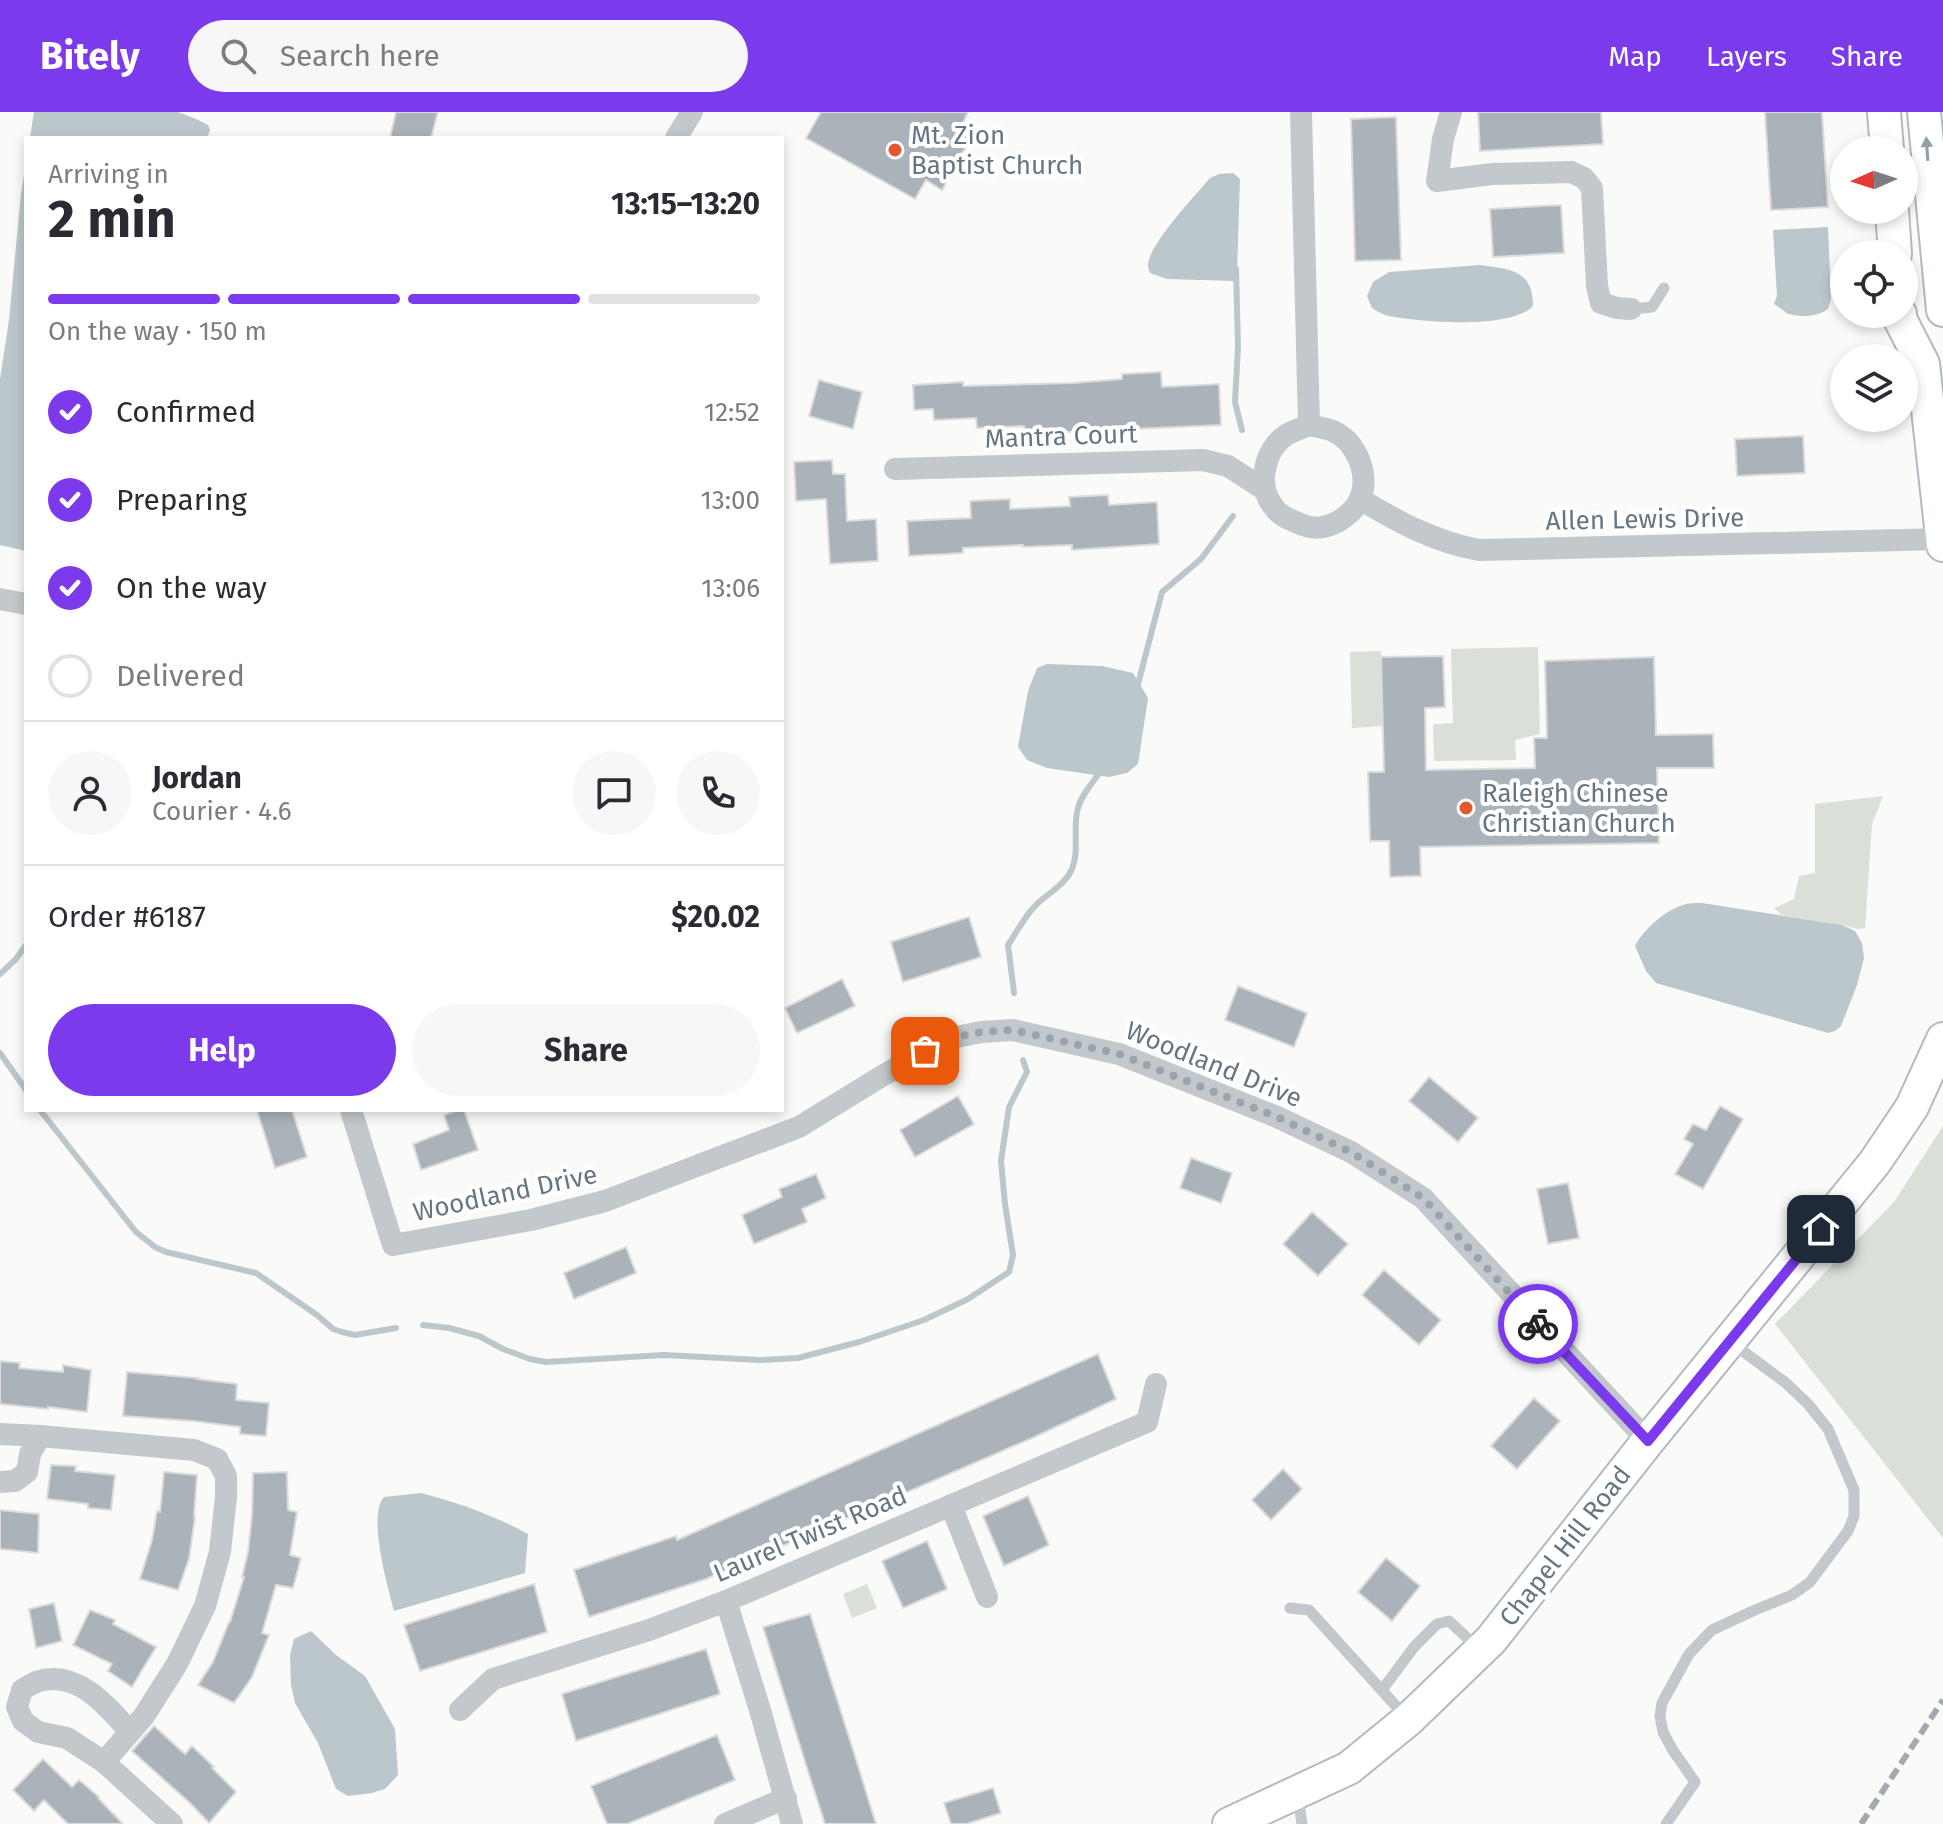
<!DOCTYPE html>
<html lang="en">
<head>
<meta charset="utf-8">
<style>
  :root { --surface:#fff; --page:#f7f7f7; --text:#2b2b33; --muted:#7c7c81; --line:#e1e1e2; --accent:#7c3aed }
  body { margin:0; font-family:"Fira Sans",sans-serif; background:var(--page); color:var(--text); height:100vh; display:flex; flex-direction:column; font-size:30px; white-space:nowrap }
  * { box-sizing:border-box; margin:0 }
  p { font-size:26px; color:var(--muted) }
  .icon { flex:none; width:44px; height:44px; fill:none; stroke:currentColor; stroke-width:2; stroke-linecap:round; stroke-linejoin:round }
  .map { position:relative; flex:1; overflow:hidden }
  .panel { position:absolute; left:24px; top:24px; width:760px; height:976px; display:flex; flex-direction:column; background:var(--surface); border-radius:0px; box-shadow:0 4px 12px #0003 }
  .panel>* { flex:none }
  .needle { width:52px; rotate:267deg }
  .tools { position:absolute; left:1830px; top:24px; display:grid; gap:16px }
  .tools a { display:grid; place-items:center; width:88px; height:88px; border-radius:50%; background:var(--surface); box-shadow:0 4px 12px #0003; font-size:40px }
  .pin { position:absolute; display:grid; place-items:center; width:68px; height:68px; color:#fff; margin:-34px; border-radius:16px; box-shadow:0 4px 12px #0006 }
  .courier { position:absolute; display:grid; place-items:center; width:80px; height:80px; margin:-40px; border:6px solid #7c3aed; border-radius:50%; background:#fff; color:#222; box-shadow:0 2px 10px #0007 }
  .summary em { font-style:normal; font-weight:700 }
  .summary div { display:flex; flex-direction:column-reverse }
  .summary { display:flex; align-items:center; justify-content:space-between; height:136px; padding:0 24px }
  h1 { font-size:52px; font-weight:700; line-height:60px }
  .bar { display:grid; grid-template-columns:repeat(4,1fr); gap:12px 8px; align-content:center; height:96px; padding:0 24px }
  .bar i { height:10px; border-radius:6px; background:var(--line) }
  .bar .current { background:var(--accent) }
  .bar p { grid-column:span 4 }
  .line { display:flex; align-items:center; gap:20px; padding:0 24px; border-top:2px solid var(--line) }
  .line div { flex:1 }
  .round { display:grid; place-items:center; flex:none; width:84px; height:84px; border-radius:42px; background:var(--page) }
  ol { padding:0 24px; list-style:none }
  li { display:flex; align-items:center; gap:24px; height:88px }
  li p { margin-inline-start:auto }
  li .icon { padding:8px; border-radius:50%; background:var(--accent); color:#fff; stroke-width:4 }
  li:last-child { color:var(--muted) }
  li i { width:44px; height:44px; border:4px solid var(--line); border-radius:50% }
  .cta { display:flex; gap:16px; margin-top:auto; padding:16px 24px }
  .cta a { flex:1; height:92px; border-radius:48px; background:var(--accent); color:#fff; font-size:32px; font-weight:700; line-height:92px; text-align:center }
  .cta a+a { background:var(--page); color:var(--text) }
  header { display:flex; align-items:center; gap:48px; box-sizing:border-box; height:112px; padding:0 40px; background:var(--accent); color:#fff }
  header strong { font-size:38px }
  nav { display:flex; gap:44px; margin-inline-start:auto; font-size:28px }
  .search { width:560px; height:72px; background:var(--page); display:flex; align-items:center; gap:20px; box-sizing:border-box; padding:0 28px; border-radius:44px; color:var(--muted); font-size:30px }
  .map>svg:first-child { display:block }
  .green { fill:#dadfd7 }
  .water { fill:#bbc7cb }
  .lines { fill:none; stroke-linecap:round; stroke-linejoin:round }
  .stream { stroke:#bbc7cb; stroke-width:6 }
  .building { fill:#aab3b9; stroke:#dcdcda; stroke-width:2 }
  .secondary-casing { stroke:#b3babf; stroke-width:36 }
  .lane { stroke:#c3c8cc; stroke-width:11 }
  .street { stroke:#c3c8cc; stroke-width:22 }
  .secondary { stroke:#fff; stroke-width:32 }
  .rail { stroke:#a2aab0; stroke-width:6; stroke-dasharray:12 6; stroke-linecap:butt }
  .oneway { fill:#939fa8 }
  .done { stroke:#99a4ac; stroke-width:8; stroke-dasharray:0 14.4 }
  .route { stroke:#7c3aed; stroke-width:10 }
  .poi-dot { fill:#e4572e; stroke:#fff; stroke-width:3 }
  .labels { text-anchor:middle; stroke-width:8; stroke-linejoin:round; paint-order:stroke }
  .poi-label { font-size:26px; fill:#657683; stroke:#fff; text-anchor:start }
  .street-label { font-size:26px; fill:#657683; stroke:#fff }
</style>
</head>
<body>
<header>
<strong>Bitely</strong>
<div class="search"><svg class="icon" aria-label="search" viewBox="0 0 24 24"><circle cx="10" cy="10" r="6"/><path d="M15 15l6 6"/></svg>Search here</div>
<nav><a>Map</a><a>Layers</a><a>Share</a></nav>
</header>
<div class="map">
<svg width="1943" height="1712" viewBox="0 0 1943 1712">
  <rect width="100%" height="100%" fill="#fafaf8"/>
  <g class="green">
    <polygon points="1538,535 1540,622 1515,628 1516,648 1434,649 1433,613 1436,612 1453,611 1451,537"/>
    <polygon points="1381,539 1383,614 1352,616 1350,540"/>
    <polygon points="1883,684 1872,712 1865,816 1858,817 1842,813 1781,803 1774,796 1794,787 1799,764 1815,761 1815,692"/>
    <polygon points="1943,1014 1943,1426 1775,1212 1894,1090"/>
    <polygon points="867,1472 877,1496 852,1506 843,1482"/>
  </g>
  <g class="water">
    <polygon points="34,0 178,0 196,7 208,13 210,18 207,26 30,26"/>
    <polygon points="26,51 26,439 0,433 0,267 9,208 21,81"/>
    <path d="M 1233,61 L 1240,67 L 1237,162 L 1234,169 L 1167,167 L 1150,161 C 1148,155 1147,154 1149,148 C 1155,126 1194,85 1210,66 L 1219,62 Z"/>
    <path d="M 1828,115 L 1831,187 L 1828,197 C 1818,205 1799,206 1786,201 C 1786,200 1775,193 1774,192 L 1777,184 L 1773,118 Z"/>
    <path d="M 1480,153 C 1510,157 1533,158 1533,194 C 1510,218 1421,210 1389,204 C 1383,203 1377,199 1372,196 L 1367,184 L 1373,170 L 1389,160 Z"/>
    <polygon points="1047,552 1102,554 1133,561 1148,586 1138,652 1127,661 1109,665 1047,656 1027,648 1018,635 1028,579 1037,556"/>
    <path d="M 1702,791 L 1842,813 L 1855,819 L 1862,831 L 1864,846 L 1857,873 L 1841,914 L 1835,919 L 1828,921 L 1656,871 L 1646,859 L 1635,834 C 1644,817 1664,799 1683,793 C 1688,791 1696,791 1702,791 Z"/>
    <path d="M 421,1381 C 459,1391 493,1403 528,1422 L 525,1461 L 394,1499 C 388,1475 367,1404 384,1385 Z"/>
    <polygon points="311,1519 336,1543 365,1564 395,1617 398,1663 385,1677 372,1681 348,1684 336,1677 318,1631 295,1591 291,1573 290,1543 294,1527"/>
  </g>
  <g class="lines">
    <g class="stream">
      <polyline points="1236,157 1238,235 1235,290 1242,318"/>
      <polyline points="1137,576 1162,480 1201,447 1233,404"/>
      <polyline points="0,862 16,847 26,833"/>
      <path d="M 1014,881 L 1008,833 C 1017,820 1025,803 1037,792 C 1048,781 1065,773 1072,757 C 1080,738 1072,716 1078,696 C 1082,682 1093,670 1101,659"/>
      <polyline points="0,941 26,978"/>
      <polyline points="40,998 136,1120 155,1135 166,1140 256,1161 317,1203 333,1217 342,1220 355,1223 396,1216"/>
      <polyline points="423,1213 449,1216 479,1224 503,1237 530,1247 546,1250 664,1243 760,1248 798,1246 859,1230 924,1208 968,1187 1009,1160 1013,1143 1005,1092 1001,1049 1009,995 1027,960 1023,948"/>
    </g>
  </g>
  <g class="building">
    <polygon points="396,0 438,0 431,26 390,26"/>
    <polygon points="821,0 968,0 962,13 974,20 942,78 926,68 915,87 806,26"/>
    <polygon points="1478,0 1601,0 1603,32 1480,39"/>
    <polygon points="1765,0 1822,0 1828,95 1771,98"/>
    <polygon points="1396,5 1401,148 1355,149 1351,7"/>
    <polygon points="1561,93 1564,141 1493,145 1490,97"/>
    <polygon points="1161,260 1162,275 1219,272 1221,313 1025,322 1024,314 977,316 976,306 934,308 933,297 914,298 913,273 963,270 963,274 1073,271 1122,267 1122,262"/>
    <polygon points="819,268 862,280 853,317 809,304"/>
    <polygon points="1803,324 1805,361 1737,364 1735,327"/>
    <polygon points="832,348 833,362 845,362 847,409 876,407 878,449 830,452 826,387 796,389 794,350"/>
    <polygon points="1108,383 1109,393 1157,390 1159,432 1072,438 1072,433 1023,435 1023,433 963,436 963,441 909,444 907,409 971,406 970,389 1010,387 1010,397 1070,394 1069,385"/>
    <polygon points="1443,544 1445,595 1425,596 1426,658 1535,656 1534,626 1547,626 1545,549 1654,545 1656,623 1713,622 1714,656 1657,656 1659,731 1420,735 1421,764 1390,765 1389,729 1370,729 1368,660 1384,660 1381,545"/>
    <polygon points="969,805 981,845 903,870 891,830"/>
    <polygon points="842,867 855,894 797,921 785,896"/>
    <polygon points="1238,874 1307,901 1294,935 1225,908"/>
    <polygon points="1429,965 1478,1006 1458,1030 1409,989"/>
    <polygon points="958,984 974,1012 915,1045 900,1018"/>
    <polygon points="1720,994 1743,1007 1703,1077 1675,1062 1693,1032 1684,1027 1693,1012 1706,1018"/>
    <polygon points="257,998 292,998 307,1045 275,1056"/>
    <polygon points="458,998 464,998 478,1038 421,1058 413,1032 449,1018 444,1003"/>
    <polygon points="1191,1046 1232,1061 1221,1091 1180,1076"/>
    <polygon points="816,1062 826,1086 802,1097 807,1110 754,1132 742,1103 782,1085 779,1077"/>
    <polygon points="1568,1071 1579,1126 1548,1132 1537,1077"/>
    <polygon points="1312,1100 1348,1132 1318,1164 1283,1132"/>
    <polygon points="626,1135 636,1161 574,1187 564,1161"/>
    <polygon points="1384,1158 1441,1208 1419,1233 1362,1183"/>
    <polygon points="1098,1242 1116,1287 1030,1327 706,1467 589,1505 574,1458 676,1424 677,1428"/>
    <polygon points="0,1249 20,1251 19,1256 63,1260 63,1253 91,1258 87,1300 48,1295 48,1297 0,1292"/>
    <polygon points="127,1260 198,1266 197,1267 237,1272 236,1288 269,1291 266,1324 240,1322 240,1315 193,1309 123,1304"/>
    <polygon points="1534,1286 1560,1309 1517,1357 1491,1334"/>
    <polygon points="51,1353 76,1354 75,1359 115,1363 111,1398 88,1396 88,1392 47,1387"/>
    <polygon points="1283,1357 1302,1377 1271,1408 1252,1388"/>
    <polygon points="164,1360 197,1363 194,1405 195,1405 189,1447 178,1478 140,1467 152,1428 157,1399 160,1400"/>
    <polygon points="287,1360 288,1398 297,1400 290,1443 301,1446 293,1476 276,1473 262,1521 269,1523 252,1565 234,1591 198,1573 213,1550 229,1510 230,1510 244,1465 242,1465 248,1440 252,1403 253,1361"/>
    <polygon points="1028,1384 1049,1433 1004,1454 983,1404"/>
    <polygon points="0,1398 39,1402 38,1441 0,1437"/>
    <polygon points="927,1429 947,1477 903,1496 882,1449"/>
    <polygon points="1386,1446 1420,1474 1392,1509 1358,1480"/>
    <polygon points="534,1472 547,1520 420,1559 404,1513"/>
    <polygon points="54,1491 62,1529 36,1536 29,1497"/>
    <polygon points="90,1498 115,1508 113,1512 156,1535 132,1575 108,1559 112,1552 73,1533"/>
    <polygon points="810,1502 854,1641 876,1712 825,1712 807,1656 763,1515"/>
    <polygon points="706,1537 720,1582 576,1629 562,1582"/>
    <polygon points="154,1614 185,1642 192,1634 214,1655 212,1656 236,1680 209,1711 190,1691 132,1639"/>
    <polygon points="717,1623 735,1668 627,1712 607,1712 591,1674"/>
    <polygon points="43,1647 72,1675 79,1668 99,1685 98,1686 123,1712 68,1712 44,1688 34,1699 13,1678"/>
    <polygon points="993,1676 1001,1701 966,1712 951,1712 944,1691"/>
  </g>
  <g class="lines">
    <g class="secondary-casing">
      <g id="secondary">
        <polyline points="1884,0 1887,38"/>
        <polyline points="1924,0 1943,198"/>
        <polyline points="1892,98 1895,142"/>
        <polyline points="1900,202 1900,207 1923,252 1943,433"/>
        <polyline points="1229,1712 1349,1656 1409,1607 1491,1528 1648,1329 1875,1050 1912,995 1943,927"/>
      </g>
    </g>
    <g class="lane">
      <polyline points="1631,197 1652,195 1664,176"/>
      <polyline points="1290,1496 1309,1498 1405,1604"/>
      <polyline points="1382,1578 1414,1535 1437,1512 1449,1509 1479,1537"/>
      <polyline points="1295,1686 1300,1698 1302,1712"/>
      <polyline points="1666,1712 1695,1670 1672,1637 1663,1620 1660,1604 1662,1591 1689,1542 1712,1518 1755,1498 1792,1483 1810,1470 1848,1419 1854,1404 1854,1378 1828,1317 1808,1292 1786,1271 1732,1231"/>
    </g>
    <g class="street">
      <polyline points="1301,0 1309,313"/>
      <polyline points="1451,0 1443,27 1437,69 1492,62 1571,60 1584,66 1592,76 1597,174 1601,191 1617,196 1631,197"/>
      <polyline points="676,26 692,0"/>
      <path d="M 1309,313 C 1317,315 1326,316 1333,319 C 1357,330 1370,363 1360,387 C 1356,396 1347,404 1339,409 C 1324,417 1313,418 1298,411 C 1288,407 1279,403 1273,394 C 1256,373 1265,337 1286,323 C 1293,319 1302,316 1309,313 Z"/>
      <polyline points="895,357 1203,348 1228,354 1265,378"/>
      <path d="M 1360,387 C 1398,410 1435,430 1479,438 L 1943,427"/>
      <polyline points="0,487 26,492"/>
      <polyline points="351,998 393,1133 531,1108 605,1089 799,1015 882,964 947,927 981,920 1013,918 1119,942 1277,1005 1351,1040 1423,1086 1648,1329"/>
      <polyline points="0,1322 40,1324 194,1338 217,1347 226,1364 226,1385 220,1440 205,1494 177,1552 144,1604 104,1650"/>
      <polyline points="0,1370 15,1369 27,1360 30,1342 40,1324"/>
      <polyline points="951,1393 987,1485"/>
      <polyline points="726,1489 760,1598 792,1712"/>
      <polyline points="460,1598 493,1567 649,1518 726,1489 1147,1310 1156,1272"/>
      <path d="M 130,1620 C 107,1594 78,1558 39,1569 C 33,1571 27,1575 22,1578 L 17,1595 L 23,1609 L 38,1620 L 67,1626 L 104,1650 L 172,1712"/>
      <polyline points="725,1712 786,1686"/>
    </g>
    <use href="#secondary" class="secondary"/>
    <polyline class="rail" points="1861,1712 1943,1588"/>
  </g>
  <defs><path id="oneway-solid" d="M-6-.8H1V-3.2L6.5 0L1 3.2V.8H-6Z" transform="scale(2)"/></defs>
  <use class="oneway" href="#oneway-solid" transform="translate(1927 37) rotate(-94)"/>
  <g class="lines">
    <polyline class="done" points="925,939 947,927 981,920 1013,918 1119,942 1277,1005 1351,1040 1423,1086 1538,1212"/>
    <polyline class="route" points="1538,1212 1648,1329 1821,1117"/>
  </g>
  <g class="poi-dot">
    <circle cx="895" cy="38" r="8"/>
    <circle cx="1466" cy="696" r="8"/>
  </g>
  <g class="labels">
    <g class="poi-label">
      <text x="911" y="32">Mt. Zion<tspan x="911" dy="30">Baptist Church</tspan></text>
      <text x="1482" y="690">Raleigh Chinese<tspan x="1482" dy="30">Christian Church</tspan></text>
    </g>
    <g class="street-label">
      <text transform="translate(1061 324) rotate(-2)" y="9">Mantra Court</text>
      <text transform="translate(1645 407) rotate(-1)" y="9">Allen Lewis Drive</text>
      <text transform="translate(1214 952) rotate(22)" y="9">Woodland Drive</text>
      <text transform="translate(505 1081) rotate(-12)" y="9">Woodland Drive</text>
      <text transform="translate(810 1422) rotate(-23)" y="9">Laurel Twist Road</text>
      <text transform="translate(1565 1434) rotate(-52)" y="9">Chapel Hill Road</text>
    </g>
  </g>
</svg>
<div class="tools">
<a><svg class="needle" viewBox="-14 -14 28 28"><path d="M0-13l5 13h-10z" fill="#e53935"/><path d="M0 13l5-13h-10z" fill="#7c7c81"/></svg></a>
<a><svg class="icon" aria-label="locate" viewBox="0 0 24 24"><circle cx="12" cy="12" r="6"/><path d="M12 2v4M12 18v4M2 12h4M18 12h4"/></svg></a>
<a><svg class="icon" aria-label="layers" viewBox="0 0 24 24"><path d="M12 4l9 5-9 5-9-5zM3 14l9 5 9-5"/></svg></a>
</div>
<div class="pin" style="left:925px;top:939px;background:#ea580c"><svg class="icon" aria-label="bag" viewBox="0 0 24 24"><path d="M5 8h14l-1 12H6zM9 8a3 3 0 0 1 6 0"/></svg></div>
<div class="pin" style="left:1821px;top:1117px;background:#1f2937"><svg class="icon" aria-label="home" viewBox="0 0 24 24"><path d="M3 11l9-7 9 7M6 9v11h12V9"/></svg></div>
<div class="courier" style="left:1538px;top:1212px"><svg class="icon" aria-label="bike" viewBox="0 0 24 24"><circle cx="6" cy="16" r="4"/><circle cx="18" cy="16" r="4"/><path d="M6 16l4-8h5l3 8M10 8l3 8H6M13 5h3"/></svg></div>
<section class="panel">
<div class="summary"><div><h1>2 min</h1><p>Arriving in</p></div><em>13:15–13:20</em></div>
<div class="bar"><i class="current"></i><i class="current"></i><i class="current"></i><i></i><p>On the way · 150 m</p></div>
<ol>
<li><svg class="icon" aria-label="check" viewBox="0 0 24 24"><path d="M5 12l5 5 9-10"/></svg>Confirmed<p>12:52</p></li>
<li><svg class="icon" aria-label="check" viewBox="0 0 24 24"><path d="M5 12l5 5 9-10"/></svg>Preparing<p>13:00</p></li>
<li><svg class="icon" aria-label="check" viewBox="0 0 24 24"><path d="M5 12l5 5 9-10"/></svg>On the way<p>13:06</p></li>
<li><i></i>Delivered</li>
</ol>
<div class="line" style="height:144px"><a class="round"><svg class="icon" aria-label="person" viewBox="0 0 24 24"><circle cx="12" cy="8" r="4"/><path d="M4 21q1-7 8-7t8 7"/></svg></a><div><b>Jordan</b><p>Courier · 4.6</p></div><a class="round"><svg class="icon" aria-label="chat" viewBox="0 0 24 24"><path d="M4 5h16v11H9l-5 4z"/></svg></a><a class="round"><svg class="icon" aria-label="phone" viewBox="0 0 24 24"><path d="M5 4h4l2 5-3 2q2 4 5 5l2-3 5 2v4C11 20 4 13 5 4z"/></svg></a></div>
<div class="line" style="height:104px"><div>Order #6187</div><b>$20.02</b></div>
<div class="cta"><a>Help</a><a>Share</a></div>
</section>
</div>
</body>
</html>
